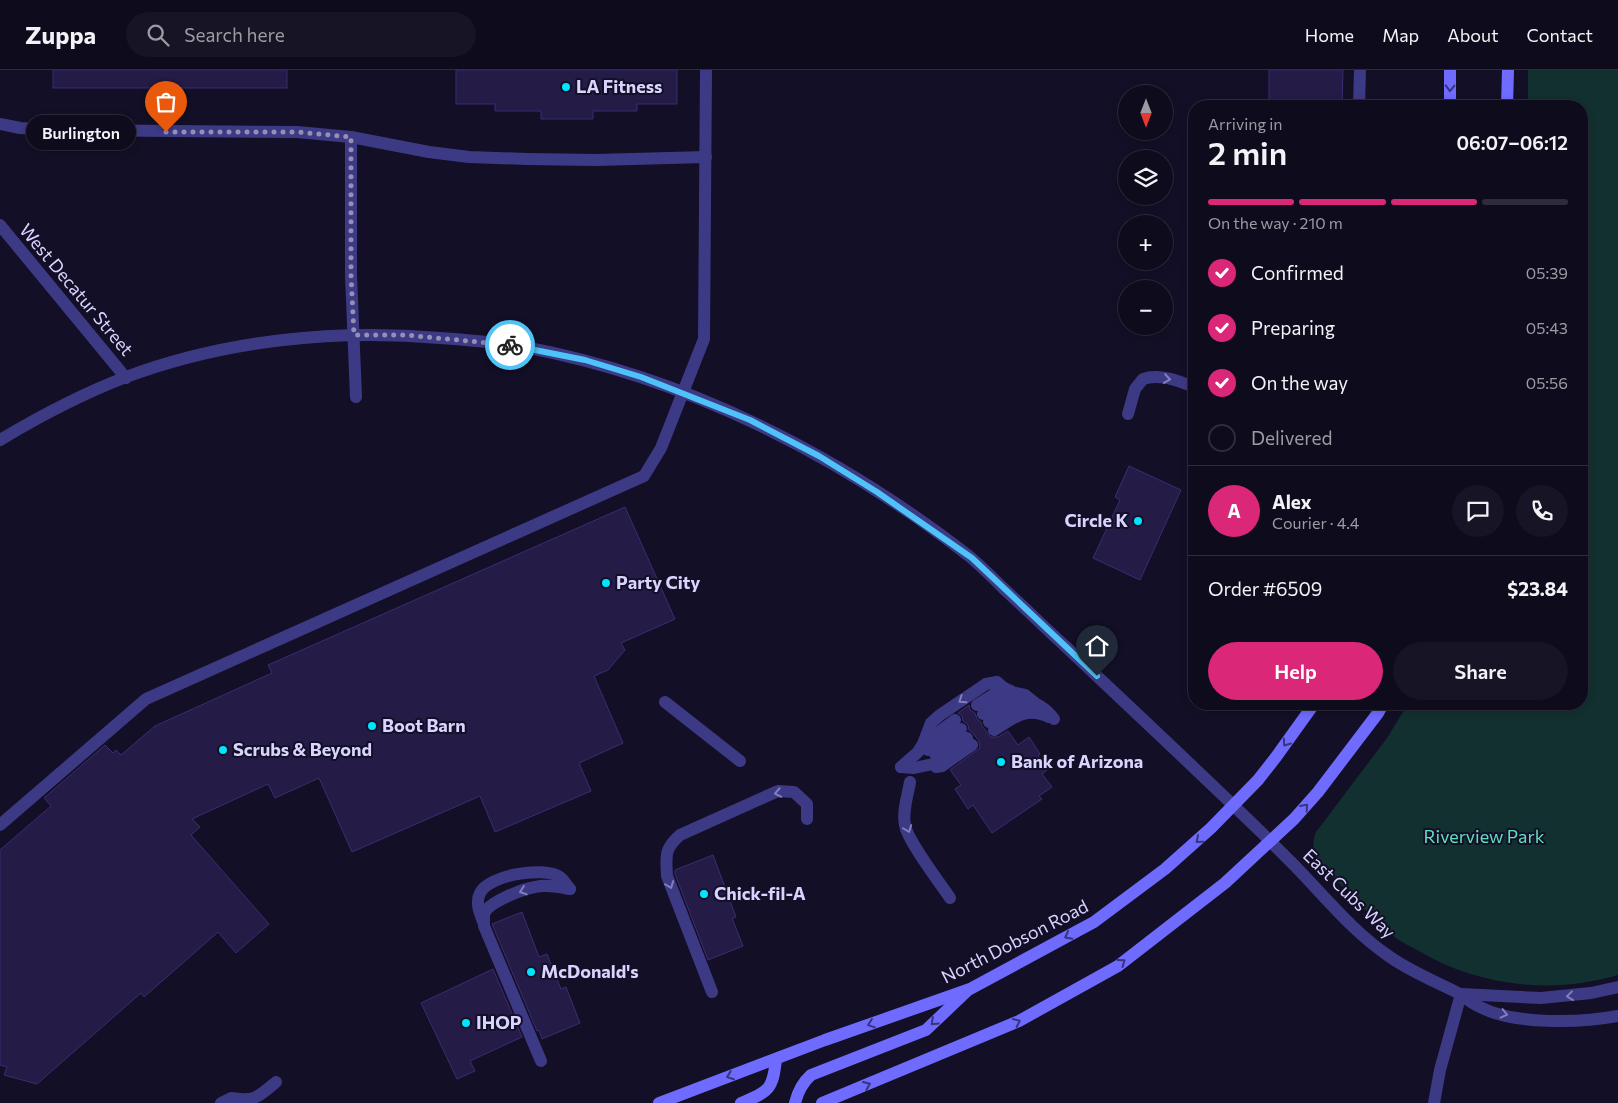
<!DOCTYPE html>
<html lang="en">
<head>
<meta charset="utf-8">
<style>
  :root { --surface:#0e0b1c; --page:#171425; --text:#f1f3f6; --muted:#9b9ba3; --line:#2e2b3b; --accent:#db2777 }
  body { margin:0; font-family:Commissioner,sans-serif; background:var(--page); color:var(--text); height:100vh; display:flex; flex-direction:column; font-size:19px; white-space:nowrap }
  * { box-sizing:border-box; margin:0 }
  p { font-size:16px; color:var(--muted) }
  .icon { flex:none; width:28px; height:28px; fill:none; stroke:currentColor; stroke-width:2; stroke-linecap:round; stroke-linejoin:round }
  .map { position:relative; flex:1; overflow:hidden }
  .side { position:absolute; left:1188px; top:30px; width:400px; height:610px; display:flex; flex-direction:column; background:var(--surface); border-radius:20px; box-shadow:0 2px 8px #0003,0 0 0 1px var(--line) }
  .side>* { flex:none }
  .needle { width:32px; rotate:180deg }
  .fabs { position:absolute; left:1118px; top:15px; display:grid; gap:10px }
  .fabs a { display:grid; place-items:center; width:55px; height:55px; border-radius:50%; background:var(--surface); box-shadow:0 2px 8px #0003,0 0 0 1px var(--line); font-size:25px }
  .pin { position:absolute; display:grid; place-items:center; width:42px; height:42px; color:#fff; margin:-51px -21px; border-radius:50% 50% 50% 0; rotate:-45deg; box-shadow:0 0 5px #0007 }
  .pin .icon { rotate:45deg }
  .courier { position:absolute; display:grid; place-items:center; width:50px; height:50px; margin:-25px; border:4px solid #4fc3f7; border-radius:50%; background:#fff; color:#222; box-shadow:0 1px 6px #0007 }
  .bubble { position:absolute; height:35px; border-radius:18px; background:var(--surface); box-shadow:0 2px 8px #0003,0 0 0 1px var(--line); font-size:16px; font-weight:600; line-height:35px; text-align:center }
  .summary em { font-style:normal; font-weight:600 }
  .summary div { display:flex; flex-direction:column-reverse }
  .summary { display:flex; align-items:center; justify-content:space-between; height:85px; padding:0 20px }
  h1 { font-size:32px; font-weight:600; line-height:38px }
  .bar { display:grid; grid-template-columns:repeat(4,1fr); gap:8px 5px; align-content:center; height:60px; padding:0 20px }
  .bar i { height:6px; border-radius:4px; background:var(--line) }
  .bar .selected { background:var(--accent) }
  .bar p { grid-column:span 4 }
  .line { display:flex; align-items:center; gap:12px; padding:0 20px; border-top:1px solid var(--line) }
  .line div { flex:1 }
  .round { display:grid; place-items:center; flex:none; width:52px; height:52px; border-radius:26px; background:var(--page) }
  ol { padding:0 20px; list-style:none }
  li { display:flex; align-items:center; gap:15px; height:55px }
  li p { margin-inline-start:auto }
  li .icon { padding:5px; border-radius:50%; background:var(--accent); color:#fff; stroke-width:4 }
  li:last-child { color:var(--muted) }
  li i { width:28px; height:28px; border:2px solid var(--line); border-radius:50% }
  .action { display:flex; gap:10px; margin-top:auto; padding:10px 20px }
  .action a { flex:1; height:58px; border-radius:30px; background:var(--accent); color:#fff; font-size:20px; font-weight:600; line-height:58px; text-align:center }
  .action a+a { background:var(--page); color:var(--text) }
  header { display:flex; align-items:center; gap:30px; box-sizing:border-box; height:70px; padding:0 25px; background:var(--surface); border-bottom:1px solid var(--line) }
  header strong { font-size:24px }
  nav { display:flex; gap:28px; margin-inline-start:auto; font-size:18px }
  .search { width:350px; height:45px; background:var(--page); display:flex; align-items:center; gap:12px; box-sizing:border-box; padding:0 18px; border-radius:28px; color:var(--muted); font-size:19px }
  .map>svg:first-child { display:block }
  .green { fill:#12302f }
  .building { fill:#241b47; stroke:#3b2d73 }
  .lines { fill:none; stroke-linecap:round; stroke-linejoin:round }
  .lane { stroke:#3d3a85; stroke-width:12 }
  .street { stroke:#3d3a85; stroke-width:12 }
  .secondary { stroke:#6f6bff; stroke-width:12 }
  .oneway { stroke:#38347d }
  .oneway2 { stroke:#837fbc }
  .done { stroke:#948fb3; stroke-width:5; stroke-dasharray:0 9 }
  .route { stroke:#4fc3f7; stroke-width:6 }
  .poi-dot { fill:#00e5ff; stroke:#130f26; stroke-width:2 }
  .labels { text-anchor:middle; stroke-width:4; stroke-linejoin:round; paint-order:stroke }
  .poi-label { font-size:18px; font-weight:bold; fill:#d9d4ff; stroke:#130f26; text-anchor:start }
  .street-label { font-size:18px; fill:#d9d4ff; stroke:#130f26 }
  .park-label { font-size:18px; fill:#5fe0c0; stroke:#130f26 }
</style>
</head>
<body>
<header>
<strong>Zuppa</strong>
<div class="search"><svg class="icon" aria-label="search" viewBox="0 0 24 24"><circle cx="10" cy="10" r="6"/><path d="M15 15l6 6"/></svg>Search here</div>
<nav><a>Home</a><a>Map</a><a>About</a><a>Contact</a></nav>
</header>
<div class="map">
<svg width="1618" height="1033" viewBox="0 0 1618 1033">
  <rect width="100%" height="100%" fill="#130f26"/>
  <path class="green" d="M 1528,0 L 1618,0 L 1618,905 C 1551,925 1477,916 1417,880 C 1410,876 1403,873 1397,869 C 1377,853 1359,834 1342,816 C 1327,802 1306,785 1316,762 L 1387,668 L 1408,634 L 1581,634 L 1581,36 L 1528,36 Z"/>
  <g class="building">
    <rect x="53" y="0" width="234" height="18"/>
    <polygon points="456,0 677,0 677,34 637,34 637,41 593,41 593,49 541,49 541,41 495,41 495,34 456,34"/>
    <polygon points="1269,0 1343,0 1342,36 1269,36"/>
    <polygon points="1129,396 1181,420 1140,510 1093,488 1120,430 1115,427"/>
    <polygon points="625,437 675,549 621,573 625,580 608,600 594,606 623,673 579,693 591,721 495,762 480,726 352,782 319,708 275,728 268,714 192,749 200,757 191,765 269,854 236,883 218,862 144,927 141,923 37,1014 4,1005 7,997 0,995 0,780 51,736 44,728 105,675 113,683 116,680 121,685 155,656 272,603 268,595"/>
    <polygon points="969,635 970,640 975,643 977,649 981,652 982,656 991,667 998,667 1008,661 1018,675 1029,667 1040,684 1038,685 1047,700 1042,704 1052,717 1039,726 1042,729 992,763 973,735 968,739 955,719 961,715 950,700 980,678 979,671 972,662 969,660 968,655 963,651 962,646 958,643"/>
    <polygon points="713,785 736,847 732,848 743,876 708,890 675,804 675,800"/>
    <polygon points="522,842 539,887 547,884 561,919 566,917 580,953 542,969 539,960 537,961 492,854"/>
    <polygon points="493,899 522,967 470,991 475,1001 457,1009 421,933"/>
  </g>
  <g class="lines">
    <g class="lane">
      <polyline points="1359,36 1360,0"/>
      <polyline points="0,54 20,58 61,60 297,62 351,67 429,82 469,87 526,89 596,90 706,87"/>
      <polyline points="351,67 351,205 356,327"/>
      <path d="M 1128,344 L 1135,319 L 1143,309 C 1159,303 1179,311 1194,317"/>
      <polyline points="665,632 740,691"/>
      <polyline points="977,635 1004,618 1011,621"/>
      <polyline points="983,644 1015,623 1025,625 1035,633"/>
      <path d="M 989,652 C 1014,637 1031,619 1054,649"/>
      <path d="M 994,660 C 1014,648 1026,636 1049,647"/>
      <polyline points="928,680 939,662 955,650"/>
      <polyline points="935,684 948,667 961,659"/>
      <polyline points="901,697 918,682 923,674 931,653 940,645 986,614 997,612 1004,618"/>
      <polyline points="901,697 914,698 933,694 941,688 953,674 967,668"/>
      <polyline points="936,697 942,696 972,675"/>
      <path d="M 910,712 C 908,725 902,741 905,755 C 907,770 940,813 950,828"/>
      <polyline points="0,755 146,629 644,406 661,378 704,269 706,0"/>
      <path d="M 484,854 C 480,844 475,833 480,823 C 489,805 543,796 560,807 C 564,810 567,816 570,819"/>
      <path d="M 712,922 L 667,806 C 666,786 664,779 680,765 L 778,721 L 794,722 L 807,734 L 807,749"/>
      <path d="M 541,991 L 484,856 C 484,853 484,847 484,844 C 488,832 523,819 535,817 C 547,814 559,817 570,819"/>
      <path d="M 221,1033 L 231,1028 C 255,1032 258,1027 276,1012"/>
    </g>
    <g class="street">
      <polyline points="0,155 126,308"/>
      <path d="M 0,370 C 40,346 82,324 126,307 C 225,270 335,259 440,268 C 468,270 496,272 524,277 C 686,307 839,385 969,486 C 981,496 992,507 1003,518 C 1024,537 1044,557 1065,576 C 1131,638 1197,700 1262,763 C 1273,774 1284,785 1295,796 C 1326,828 1353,862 1390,887 C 1410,901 1434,911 1456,922 C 1464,926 1471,933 1480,937 C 1514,955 1581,953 1618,946"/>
      <polyline points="1461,924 1541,928 1591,923 1618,917"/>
      <polyline points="1434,1033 1440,1000 1461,924"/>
    </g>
    <g class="secondary">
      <polyline points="1450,36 1450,0"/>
      <polyline points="1507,36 1508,0"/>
      <polyline points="659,1033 825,970 970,919 1094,852 1165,799 1211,758 1258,710 1276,687 1314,634"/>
      <path d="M 741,1033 C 769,1022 773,1019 776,989"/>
      <path d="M 795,1033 C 798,1021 802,1013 811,1005 L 926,960 L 966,922"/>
      <polyline points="822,1033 1019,951 1118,896 1225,813 1294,749 1318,722 1378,643 1383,634"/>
    </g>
  </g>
  <defs><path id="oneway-chevron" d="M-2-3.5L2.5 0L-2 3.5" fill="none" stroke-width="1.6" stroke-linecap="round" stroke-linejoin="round" transform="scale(1.25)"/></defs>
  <g class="oneway">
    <use href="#oneway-chevron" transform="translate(1450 18) rotate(91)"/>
    <use href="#oneway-chevron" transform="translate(1286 673) rotate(125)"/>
    <use href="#oneway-chevron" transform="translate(1305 737) rotate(-49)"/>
    <use href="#oneway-chevron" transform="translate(1199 770) rotate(139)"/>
    <use href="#oneway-chevron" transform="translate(1068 866) rotate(152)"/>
    <use href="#oneway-chevron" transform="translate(1122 892) rotate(-36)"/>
    <use href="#oneway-chevron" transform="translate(934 952) rotate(137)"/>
    <use href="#oneway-chevron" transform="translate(1017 952) rotate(-25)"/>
    <use href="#oneway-chevron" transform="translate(871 954) rotate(161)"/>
    <use href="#oneway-chevron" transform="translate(730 1006) rotate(159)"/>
    <use href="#oneway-chevron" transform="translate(867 1015) rotate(-23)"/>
  </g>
  <g class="oneway2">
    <use href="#oneway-chevron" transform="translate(1167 309) rotate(8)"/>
    <use href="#oneway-chevron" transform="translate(962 630) rotate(146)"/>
    <use href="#oneway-chevron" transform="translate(778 723) rotate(169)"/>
    <use href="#oneway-chevron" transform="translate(908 759) rotate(69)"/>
    <use href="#oneway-chevron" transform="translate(670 815) rotate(69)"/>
    <use href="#oneway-chevron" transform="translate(523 821) rotate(161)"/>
    <use href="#oneway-chevron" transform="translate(1570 926) rotate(173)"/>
    <use href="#oneway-chevron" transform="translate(1504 944) rotate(13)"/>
  </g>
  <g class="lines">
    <polyline class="done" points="166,62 297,62 351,67 351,205 354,265 406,265 510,275"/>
    <polyline class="route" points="510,275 585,290 641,307 750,350 819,386 877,422 972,488 1097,606"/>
  </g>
  <g class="poi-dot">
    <circle cx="566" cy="17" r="5"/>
    <circle cx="1138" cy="451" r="5"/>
    <circle cx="606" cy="513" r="5"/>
    <circle cx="372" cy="656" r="5"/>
    <circle cx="223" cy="680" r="5"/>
    <circle cx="1001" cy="692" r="5"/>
    <circle cx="704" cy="824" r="5"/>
    <circle cx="531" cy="902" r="5"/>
    <circle cx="466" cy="953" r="5"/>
  </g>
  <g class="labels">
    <g class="poi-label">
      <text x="576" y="23">LA Fitness</text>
      <text x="1128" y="457" text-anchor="end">Circle K</text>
      <text x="616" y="519">Party City</text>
      <text x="382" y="662">Boot Barn</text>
      <text x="233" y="686">Scrubs &amp; Beyond</text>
      <text x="1011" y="698">Bank of Arizona</text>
      <text x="714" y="830">Chick-fil-A</text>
      <text x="541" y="908">McDonald's</text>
      <text x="476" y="959">IHOP</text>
    </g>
    <g class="street-label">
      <text transform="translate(76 220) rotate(50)" y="6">West Decatur Street</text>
      <text transform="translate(1349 824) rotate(44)" y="6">East Cubs Way</text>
      <text transform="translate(1015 872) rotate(-27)" y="6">North Dobson Road</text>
    </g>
    <g class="park-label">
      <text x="1484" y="773">Riverview Park</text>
    </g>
  </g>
</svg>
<div class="fabs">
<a><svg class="needle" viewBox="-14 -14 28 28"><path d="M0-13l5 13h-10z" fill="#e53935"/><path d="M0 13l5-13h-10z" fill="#9b9ba3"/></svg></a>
<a><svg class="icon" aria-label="layers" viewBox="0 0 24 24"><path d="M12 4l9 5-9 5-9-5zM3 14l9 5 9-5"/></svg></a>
<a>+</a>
<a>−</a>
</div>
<div class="pin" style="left:166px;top:62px;background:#ea580c"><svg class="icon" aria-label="bag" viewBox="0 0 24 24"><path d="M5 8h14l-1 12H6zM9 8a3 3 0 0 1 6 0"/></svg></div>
<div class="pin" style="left:1097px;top:606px;background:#1f2937"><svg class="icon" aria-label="home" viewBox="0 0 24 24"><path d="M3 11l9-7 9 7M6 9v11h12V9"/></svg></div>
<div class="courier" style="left:510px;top:275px"><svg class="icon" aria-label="bike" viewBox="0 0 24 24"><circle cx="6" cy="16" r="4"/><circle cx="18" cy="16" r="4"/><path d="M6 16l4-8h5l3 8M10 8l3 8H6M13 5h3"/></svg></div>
<div class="bubble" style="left:26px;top:45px;width:110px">Burlington</div>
<section class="side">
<div class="summary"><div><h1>2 min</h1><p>Arriving in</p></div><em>06:07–06:12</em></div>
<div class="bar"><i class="selected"></i><i class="selected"></i><i class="selected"></i><i></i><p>On the way · 210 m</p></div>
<ol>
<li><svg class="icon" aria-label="check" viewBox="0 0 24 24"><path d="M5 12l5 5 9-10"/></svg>Confirmed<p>05:39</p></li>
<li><svg class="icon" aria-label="check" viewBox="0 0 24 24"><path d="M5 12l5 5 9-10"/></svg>Preparing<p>05:43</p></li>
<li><svg class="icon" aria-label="check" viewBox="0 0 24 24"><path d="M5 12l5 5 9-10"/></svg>On the way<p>05:56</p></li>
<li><i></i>Delivered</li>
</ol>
<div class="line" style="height:90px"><b class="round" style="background:var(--accent);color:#fff">A</b><div><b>Alex</b><p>Courier · 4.4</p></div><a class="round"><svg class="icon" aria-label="chat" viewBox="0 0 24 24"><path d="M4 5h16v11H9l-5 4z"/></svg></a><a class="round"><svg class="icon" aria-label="phone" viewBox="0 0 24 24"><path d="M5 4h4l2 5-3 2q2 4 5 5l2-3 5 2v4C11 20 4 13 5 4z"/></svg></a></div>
<div class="line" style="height:65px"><div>Order #6509</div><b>$23.84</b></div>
<div class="action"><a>Help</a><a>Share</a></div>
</section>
</div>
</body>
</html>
